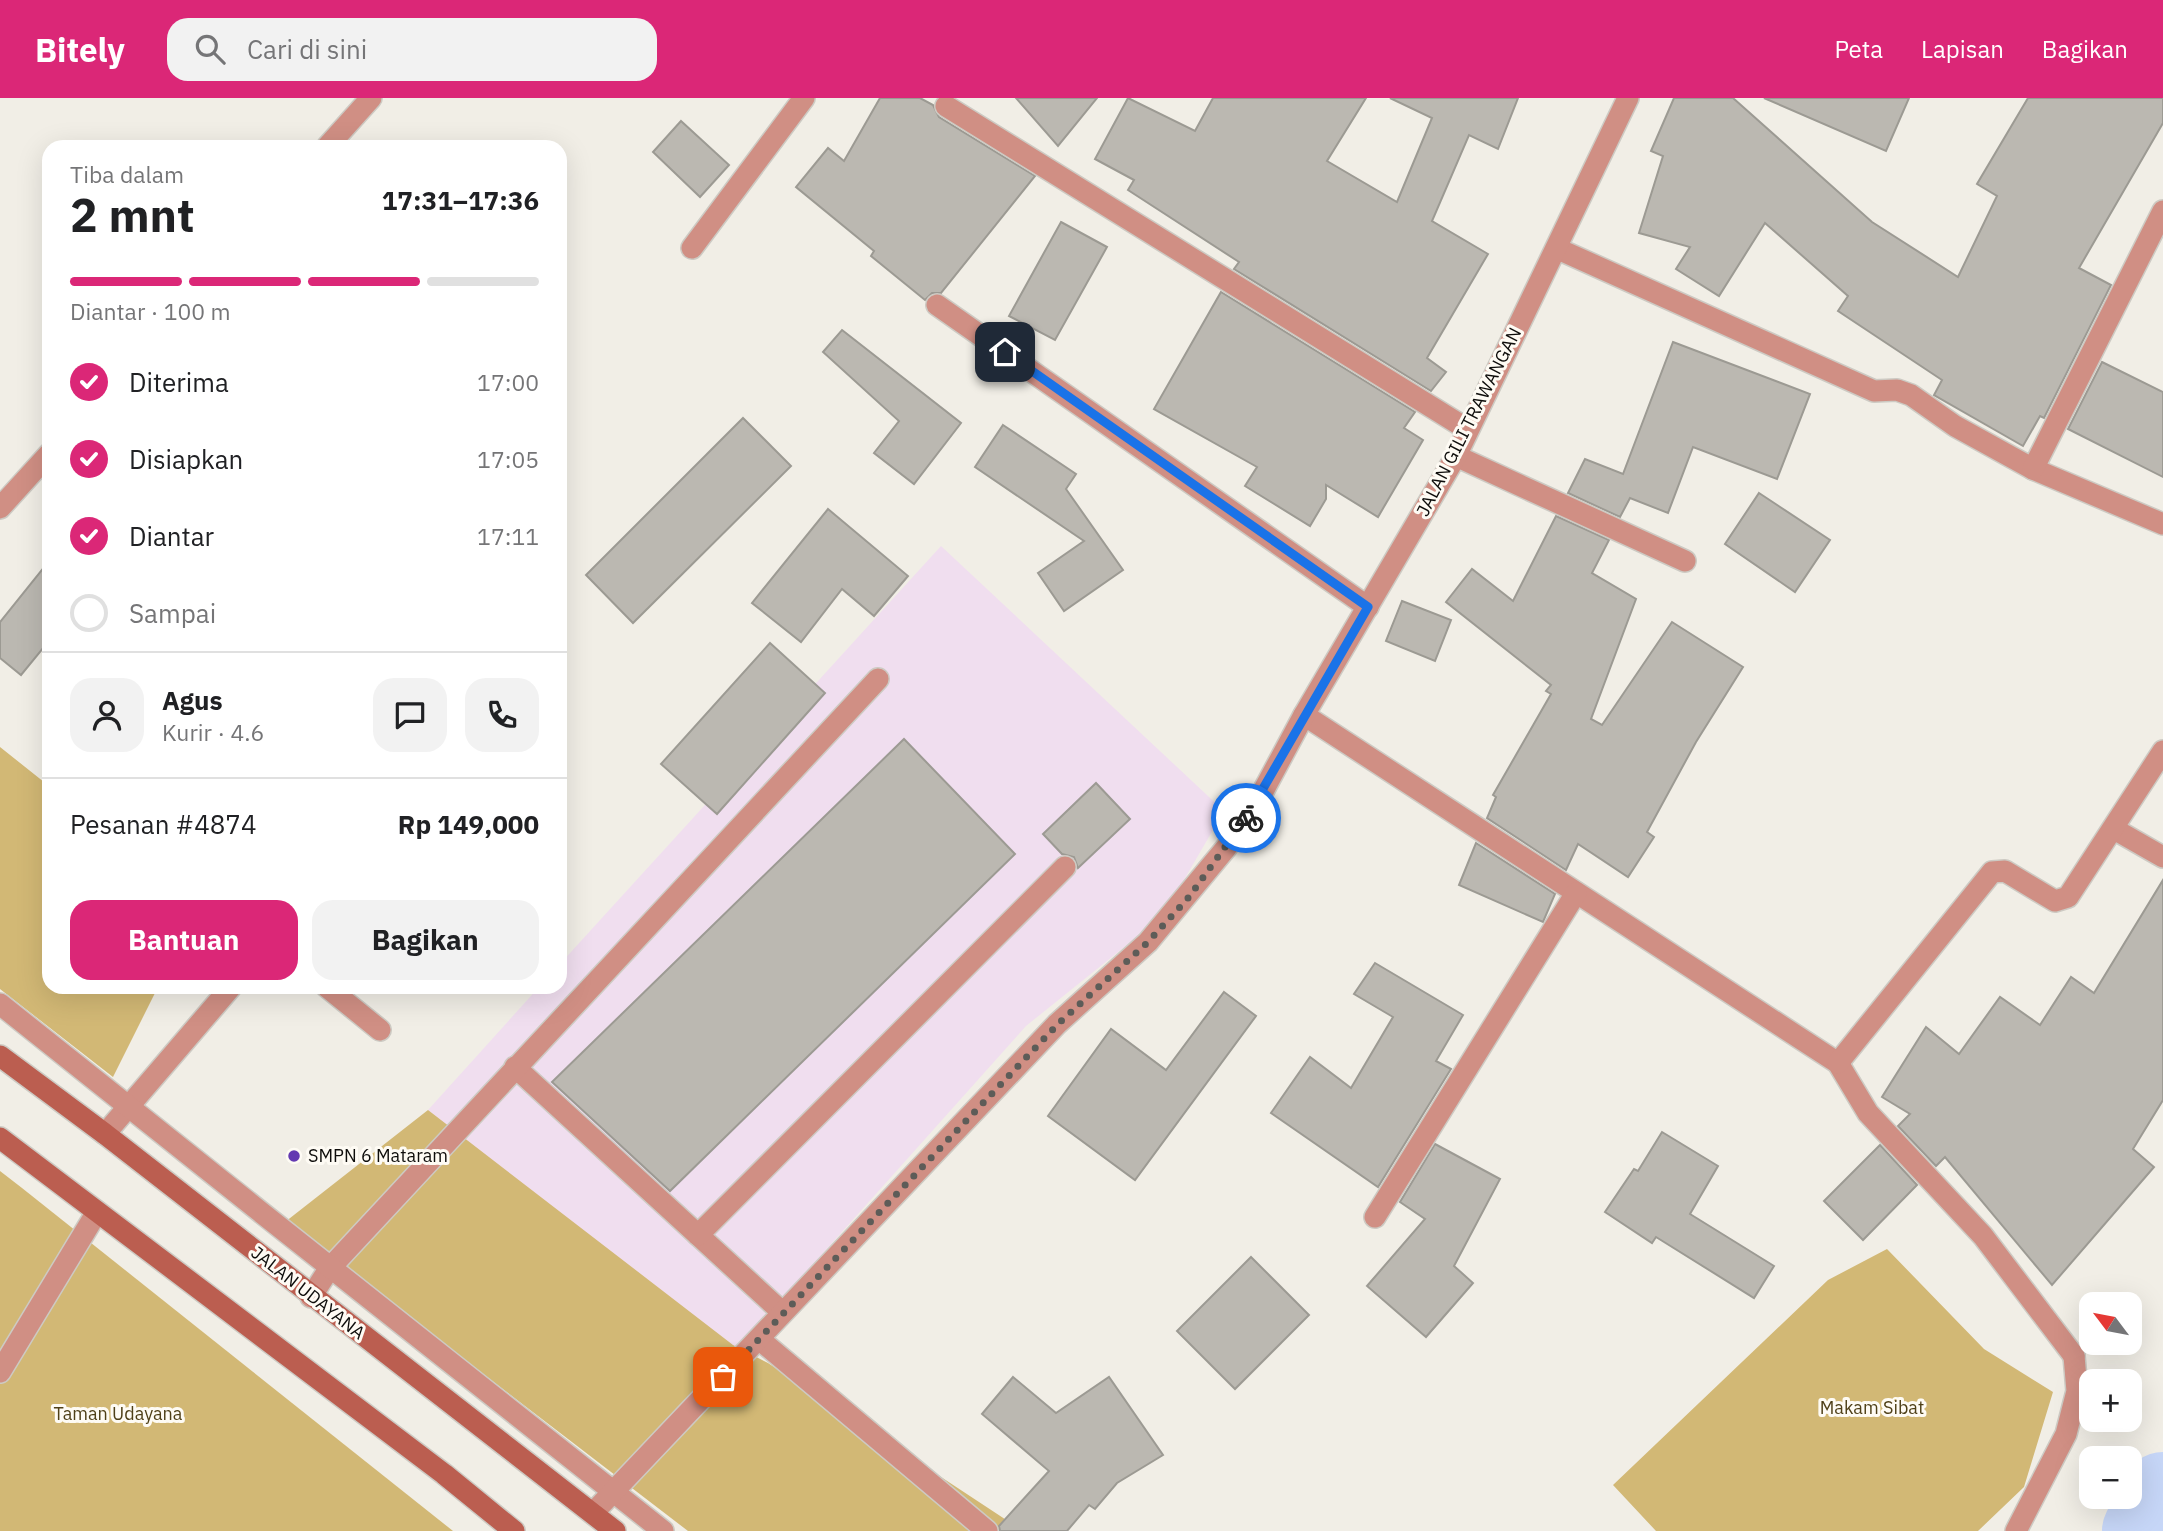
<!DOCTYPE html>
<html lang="id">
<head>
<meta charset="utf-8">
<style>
  :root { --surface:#fff; --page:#f2f2f2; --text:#202124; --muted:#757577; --line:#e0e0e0; --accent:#db2777 }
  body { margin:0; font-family:"IBM Plex Sans",sans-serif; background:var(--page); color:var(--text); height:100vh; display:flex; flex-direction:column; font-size:26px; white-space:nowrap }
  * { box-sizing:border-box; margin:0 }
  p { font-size:23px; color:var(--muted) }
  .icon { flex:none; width:38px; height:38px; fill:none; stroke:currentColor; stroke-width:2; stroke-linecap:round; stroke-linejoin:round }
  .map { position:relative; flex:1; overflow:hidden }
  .drawer { position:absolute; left:42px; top:42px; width:525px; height:854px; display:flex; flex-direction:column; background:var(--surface); border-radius:21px; box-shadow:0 7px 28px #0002 }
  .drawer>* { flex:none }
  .needle { width:46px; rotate:302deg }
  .controls { position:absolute; left:2079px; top:1194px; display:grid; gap:14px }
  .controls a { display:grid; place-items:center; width:63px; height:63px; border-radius:14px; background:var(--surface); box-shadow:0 7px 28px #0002; font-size:35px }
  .pin { position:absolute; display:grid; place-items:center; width:60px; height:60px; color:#fff; margin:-30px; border-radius:14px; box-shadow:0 4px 10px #0006 }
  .courier { position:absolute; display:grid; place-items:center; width:70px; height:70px; margin:-35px; border:5px solid #1a73e8; border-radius:50%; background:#fff; color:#222; box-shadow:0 2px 9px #0007 }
  .headline em { font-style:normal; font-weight:700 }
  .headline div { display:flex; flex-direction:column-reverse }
  .headline { display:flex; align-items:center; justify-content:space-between; height:119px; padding:0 28px }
  h1 { font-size:46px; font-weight:700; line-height:52px }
  .bar { display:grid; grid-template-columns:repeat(4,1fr); gap:10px 7px; align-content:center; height:84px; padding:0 28px }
  .bar i { height:9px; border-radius:5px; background:var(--line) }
  .bar .on { background:var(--accent) }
  .bar p { grid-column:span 4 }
  .line { display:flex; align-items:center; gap:18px; padding:0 28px; border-top:2px solid var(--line) }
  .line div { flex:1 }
  .round { display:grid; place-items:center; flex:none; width:74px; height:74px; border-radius:21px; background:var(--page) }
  ol { padding:0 28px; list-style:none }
  li { display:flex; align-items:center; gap:21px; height:77px }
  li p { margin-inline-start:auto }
  li .icon { padding:7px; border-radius:50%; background:var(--accent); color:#fff; stroke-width:4 }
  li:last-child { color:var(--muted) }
  li i { width:38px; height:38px; border:4px solid var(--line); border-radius:50% }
  .button { display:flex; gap:14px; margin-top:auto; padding:14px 28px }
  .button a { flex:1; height:80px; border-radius:21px; background:var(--accent); color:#fff; font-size:28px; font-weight:700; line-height:80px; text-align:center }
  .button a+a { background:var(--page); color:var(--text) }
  header { display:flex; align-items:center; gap:42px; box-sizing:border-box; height:98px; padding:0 35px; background:var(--accent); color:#fff }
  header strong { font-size:33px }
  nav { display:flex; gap:38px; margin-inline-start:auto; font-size:24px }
  .search { width:490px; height:63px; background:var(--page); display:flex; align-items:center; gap:18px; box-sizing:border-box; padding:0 24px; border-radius:21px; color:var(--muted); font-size:26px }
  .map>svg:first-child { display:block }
  .commercial { fill:#f0deef }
  .green { fill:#d2b875 }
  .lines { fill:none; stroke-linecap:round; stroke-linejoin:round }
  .river { stroke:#c6d6f7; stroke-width:84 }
  .building { fill:#bbb8b1; stroke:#9c9a93; stroke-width:2 }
  .lane-casing { stroke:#cdcac3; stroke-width:24 }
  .street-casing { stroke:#cdcac3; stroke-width:24 }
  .secondary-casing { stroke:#cdcac3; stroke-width:24 }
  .lane { stroke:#d08f84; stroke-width:21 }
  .street { stroke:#d08f84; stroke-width:21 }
  .secondary { stroke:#bb5e50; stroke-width:21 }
  .done { stroke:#5d5c58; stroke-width:7; stroke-dasharray:0 12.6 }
  .route { stroke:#1a73e8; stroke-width:9 }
  .poi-dot { fill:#6339b1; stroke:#fefbf4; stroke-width:2.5 }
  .labels { text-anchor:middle; stroke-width:6; stroke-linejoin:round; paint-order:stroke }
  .street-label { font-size:18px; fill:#0e0d0b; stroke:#fefbf4 }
  .poi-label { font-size:18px; fill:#0e0d0b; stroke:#fefbf4; text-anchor:start }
  .park-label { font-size:18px; fill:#4e3f17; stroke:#fefbf4 }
</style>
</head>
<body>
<header>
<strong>Bitely</strong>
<div class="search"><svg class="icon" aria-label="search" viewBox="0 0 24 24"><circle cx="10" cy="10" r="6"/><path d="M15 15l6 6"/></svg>Cari di sini</div>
<nav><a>Peta</a><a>Lapisan</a><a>Bagikan</a></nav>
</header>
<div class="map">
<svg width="2163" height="1433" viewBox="0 0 2163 1433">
  <rect width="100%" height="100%" fill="#f1eee6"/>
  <polygon class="commercial" points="941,448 1224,713 1163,818 1026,928 724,1266 428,1012 539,889 560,889 560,866"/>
  <g class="green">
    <polygon points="0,649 49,688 49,889 158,889 113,979 0,891"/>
    <polygon points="428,1012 733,1247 768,1265 1023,1433 688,1433 285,1124"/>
    <polygon points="0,1073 22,1090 453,1433 0,1433"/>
    <polygon points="1887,1151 1984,1251 2053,1294 2024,1389 1978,1433 1656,1433 1613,1387 1828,1182"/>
  </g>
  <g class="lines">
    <polyline class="river" points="2144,1433 2163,1396"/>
  </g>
  <g class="building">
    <polygon points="880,0 920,0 933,7 939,19 1035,78 941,195 932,195 925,202 871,158 874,153 796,89 828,50 844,63"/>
    <polygon points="1016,0 1097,0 1058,48"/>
    <polygon points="1128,0 1195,33 1213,0 1366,0 1327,63 1397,104 1432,20 1390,0 1518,0 1498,51 1469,37 1432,123 1488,156 1427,260 1446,274 1431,293 1234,171 1239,164 1128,92 1134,82 1095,61"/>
    <polygon points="1674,0 1733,0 1872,124 1958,179 1997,98 1977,86 2028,0 2163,0 2163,25 2079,170 2111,187 2044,320 2040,318 2023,348 1934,297 1942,282 1838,213 1848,198 1765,125 1719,198 1676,171 1690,149 1639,135 1663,58 1651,53"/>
    <polygon points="1764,0 1909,0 1886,53"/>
    <polygon points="681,23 729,67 700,99 653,54"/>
    <polygon points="1061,124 1107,149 1055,242 1009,218"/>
    <polygon points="1221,194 1415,314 1404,330 1423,342 1378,419 1326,387 1326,401 1310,428 1245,388 1257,369 1154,311"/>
    <polygon points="842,232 961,325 914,386 874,355 899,323 823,254"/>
    <polygon points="1673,244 1810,296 1777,381 1693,349 1668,415 1630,400 1620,419 1568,395 1585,361 1623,376"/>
    <polygon points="2102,264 2163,294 2163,379 2068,331"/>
    <polygon points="743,320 791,368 633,525 586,477"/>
    <polygon points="1003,327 1076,376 1066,391 1123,472 1064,513 1038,475 1084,443 975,369"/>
    <polygon points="1759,395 1830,442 1795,494 1725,446"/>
    <polygon points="828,411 908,478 874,518 842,491 801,544 752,505"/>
    <polygon points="1556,418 1609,442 1592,475 1636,501 1591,621 1602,627 1672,524 1743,569 1696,644 1647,734 1654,739 1628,779 1578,746 1566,772 1487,720 1496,699 1493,697 1551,596 1546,593 1551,587 1446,504 1472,471 1513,503"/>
    <polygon points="49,463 49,543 21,577 0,560 0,524"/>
    <polygon points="1402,503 1451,522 1435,563 1386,543"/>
    <polygon points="770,545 825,595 717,716 661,666"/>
    <polygon points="904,641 1015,756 670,1093 552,984"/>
    <polygon points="1096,685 1130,721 1078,770 1074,759 1062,756 1043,736"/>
    <polygon points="1476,745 1555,796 1543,824 1459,787"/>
    <polygon points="2163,782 2163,1002 2133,1051 2154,1069 2052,1187 1945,1059 1936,1068 1898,1028 1910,1016 1882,999 1926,929 1959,956 2000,899 2040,927 2071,879 2094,895"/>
    <polygon points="1375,865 1463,917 1436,963 1451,971 1378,1089 1271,1015 1310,959 1351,990 1393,919 1354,896"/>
    <polygon points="1224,894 1256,918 1135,1082 1048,1018 1111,931 1166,972"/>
    <polygon points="1662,1034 1718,1068 1690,1116 1774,1168 1754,1200 1656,1139 1652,1145 1605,1114 1634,1071 1638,1073"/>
    <polygon points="1435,1046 1500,1081 1454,1168 1473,1185 1426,1239 1367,1188 1425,1121 1400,1104"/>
    <polygon points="1880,1047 1917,1087 1863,1142 1824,1103"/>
    <polygon points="1251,1159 1309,1217 1235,1291 1177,1233"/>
    <polygon points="1013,1279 1056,1315 1109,1279 1163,1357 1117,1385 1095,1411 1089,1407 1067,1433 1000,1433 999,1428 1049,1373 982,1316"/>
  </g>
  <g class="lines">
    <g class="lane-casing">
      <g id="lane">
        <polyline points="327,889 380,932"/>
        <polyline points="515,969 782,1214"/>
        <polyline points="105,1036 231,889"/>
        <polyline points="698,1137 1065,769"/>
        <polyline points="311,1199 329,1171 878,581"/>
        <polyline points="759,1241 987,1433"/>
        <polyline points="0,1274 97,1114"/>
        <polyline points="2016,1433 2066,1336 2077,1293 2074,1258"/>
      </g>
    </g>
    <g class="street-casing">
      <g id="street">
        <polyline points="946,8 1467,331"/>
        <polyline points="327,49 371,0"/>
        <polyline points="692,150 804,0"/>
        <polyline points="1558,151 1874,293 1897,292 1911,297 1955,328 2033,371 2163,426"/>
        <polyline points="937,207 1368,509"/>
        <polyline points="1456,358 1685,463"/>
        <polyline points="2033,371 2163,113"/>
        <polyline points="0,410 49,356"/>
        <polyline points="1304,617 1838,965 1868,1015 1983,1138 2074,1258"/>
        <polyline points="2114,731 2163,759"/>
        <path d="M 0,906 C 220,1083 442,1257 663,1433"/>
        <polyline points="1838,965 1992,774 2005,773 2055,803 2068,799 2163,653"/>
        <polyline points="1375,1119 1576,795"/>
        <polyline points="593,1415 1057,926 1148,844 1226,750 1260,699 1304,617 1456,358 1628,0"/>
      </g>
    </g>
    <g class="secondary-casing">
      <g id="secondary">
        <polyline points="0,958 105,1036 615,1433"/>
        <polyline points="0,1040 444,1376 514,1433"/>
      </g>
    </g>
    <use href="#lane" class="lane"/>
    <use href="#street" class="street"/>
    <use href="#secondary" class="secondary"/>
  </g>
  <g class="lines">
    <polyline class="done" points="723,1279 1058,926 1148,844 1189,799 1246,720"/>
    <polyline class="route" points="1005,254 1368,509 1246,720"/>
  </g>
  <circle class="poi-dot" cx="294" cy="1058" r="7"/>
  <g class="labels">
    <g class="street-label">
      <text transform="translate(1469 324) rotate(-63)" y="6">JALAN GILI TRAWANGAN</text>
      <text transform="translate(308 1195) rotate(38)" y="6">JALAN UDAYANA</text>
    </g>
    <g class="poi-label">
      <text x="308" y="1064">SMPN 6 Mataram</text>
    </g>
    <g class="park-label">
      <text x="1872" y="1316">Makam Sibat</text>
      <text x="118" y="1322">Taman Udayana</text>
    </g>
  </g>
</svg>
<div class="controls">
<a><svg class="needle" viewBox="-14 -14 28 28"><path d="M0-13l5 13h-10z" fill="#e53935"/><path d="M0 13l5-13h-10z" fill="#757577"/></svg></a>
<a>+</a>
<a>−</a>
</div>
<div class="pin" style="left:723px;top:1279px;background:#ea580c"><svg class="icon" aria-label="bag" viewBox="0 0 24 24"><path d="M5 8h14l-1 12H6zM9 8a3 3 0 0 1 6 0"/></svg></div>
<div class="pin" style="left:1005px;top:254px;background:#1f2937"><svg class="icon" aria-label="home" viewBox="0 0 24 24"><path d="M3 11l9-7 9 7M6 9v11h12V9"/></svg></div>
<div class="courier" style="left:1246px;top:720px"><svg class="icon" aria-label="bike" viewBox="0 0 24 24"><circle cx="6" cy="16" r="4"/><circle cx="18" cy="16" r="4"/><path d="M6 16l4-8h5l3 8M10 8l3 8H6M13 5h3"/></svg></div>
<section class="drawer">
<div class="headline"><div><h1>2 mnt</h1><p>Tiba dalam</p></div><em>17:31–17:36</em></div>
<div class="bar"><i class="on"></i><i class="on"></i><i class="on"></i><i></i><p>Diantar · 100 m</p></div>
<ol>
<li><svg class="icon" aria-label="check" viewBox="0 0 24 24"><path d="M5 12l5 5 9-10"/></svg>Diterima<p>17:00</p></li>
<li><svg class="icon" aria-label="check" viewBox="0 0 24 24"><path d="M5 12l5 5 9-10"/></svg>Disiapkan<p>17:05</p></li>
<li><svg class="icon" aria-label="check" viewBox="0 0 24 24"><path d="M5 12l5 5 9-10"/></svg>Diantar<p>17:11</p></li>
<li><i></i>Sampai</li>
</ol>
<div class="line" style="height:126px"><a class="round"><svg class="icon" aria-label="person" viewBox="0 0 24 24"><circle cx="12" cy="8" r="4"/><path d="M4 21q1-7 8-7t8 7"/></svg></a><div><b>Agus</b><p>Kurir · 4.6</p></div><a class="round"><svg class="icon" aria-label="chat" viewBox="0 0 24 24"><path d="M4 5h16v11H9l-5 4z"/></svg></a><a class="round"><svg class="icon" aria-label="phone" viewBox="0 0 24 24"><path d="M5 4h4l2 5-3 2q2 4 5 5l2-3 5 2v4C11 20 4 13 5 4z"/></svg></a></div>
<div class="line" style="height:91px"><div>Pesanan #4874</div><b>Rp 149,000</b></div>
<div class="button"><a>Bantuan</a><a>Bagikan</a></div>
</section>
</div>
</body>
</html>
